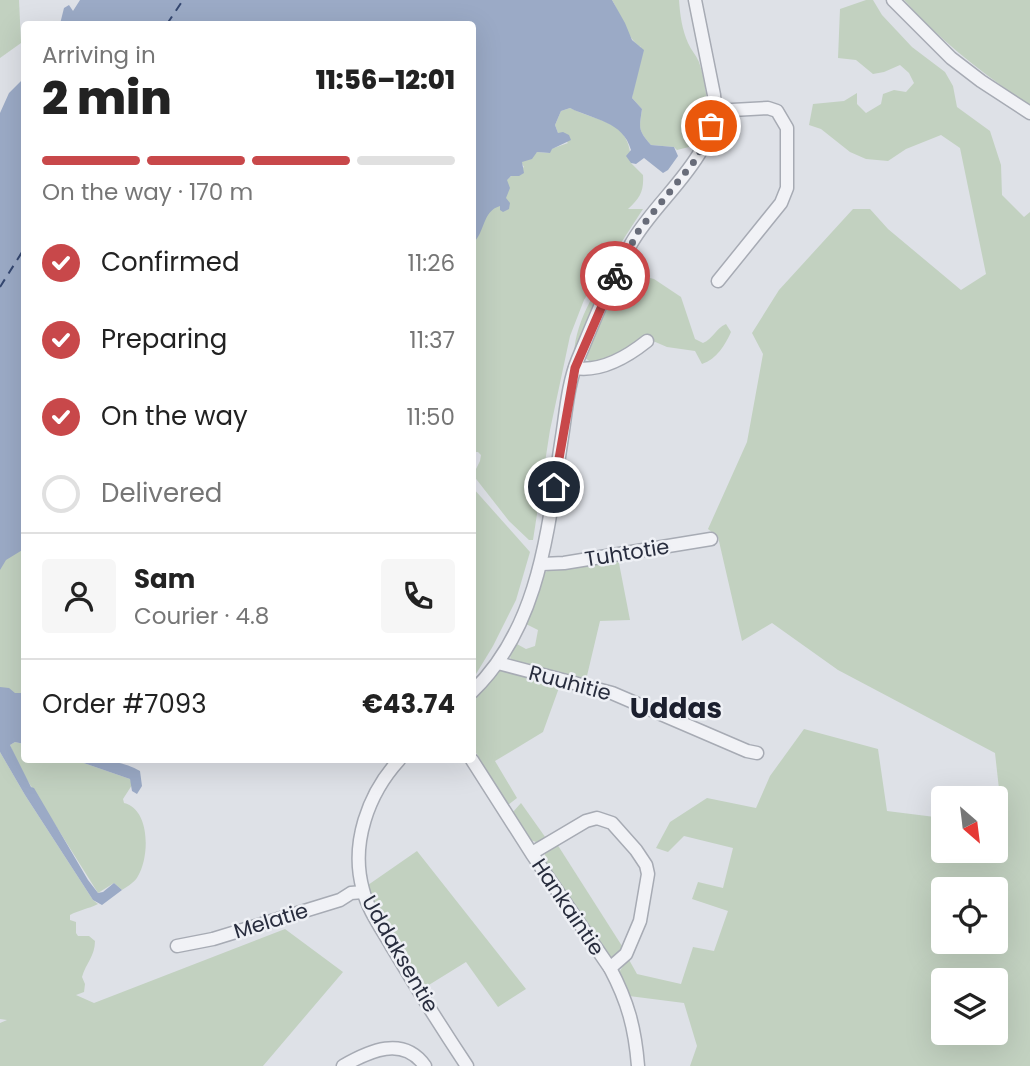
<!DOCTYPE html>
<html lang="en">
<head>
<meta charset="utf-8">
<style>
  :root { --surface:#fff; --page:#f6f6f6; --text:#222; --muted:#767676; --line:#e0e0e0; --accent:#c8484a }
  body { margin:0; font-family:Poppins,sans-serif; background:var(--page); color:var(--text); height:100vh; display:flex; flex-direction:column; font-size:26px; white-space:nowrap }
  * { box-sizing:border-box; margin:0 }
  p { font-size:23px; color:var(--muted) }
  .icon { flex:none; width:38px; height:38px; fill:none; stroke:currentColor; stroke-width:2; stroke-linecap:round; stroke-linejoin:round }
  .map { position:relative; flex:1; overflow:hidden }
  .side { position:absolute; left:21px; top:21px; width:455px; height:742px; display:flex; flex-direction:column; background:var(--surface); border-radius:7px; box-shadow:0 7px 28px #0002 }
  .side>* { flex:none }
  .needle { width:46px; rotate:152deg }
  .fabs { position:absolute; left:931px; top:786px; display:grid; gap:14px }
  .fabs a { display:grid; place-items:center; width:77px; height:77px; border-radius:7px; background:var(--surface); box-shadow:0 7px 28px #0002; font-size:35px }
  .pin { position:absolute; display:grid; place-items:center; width:60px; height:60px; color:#fff; margin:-30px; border:4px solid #fff; border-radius:50%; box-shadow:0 2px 7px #0007 }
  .courier { position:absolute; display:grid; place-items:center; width:70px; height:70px; margin:-35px; border:5px solid #c8484a; border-radius:50%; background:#fff; color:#222; box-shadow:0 2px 9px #0007 }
  .headline em { font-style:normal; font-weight:800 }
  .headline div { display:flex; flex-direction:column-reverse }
  .headline { display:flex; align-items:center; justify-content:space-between; height:119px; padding:0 21px }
  h1 { font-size:46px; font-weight:800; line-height:52px }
  .bar { display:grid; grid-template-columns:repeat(4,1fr); gap:10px 7px; align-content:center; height:84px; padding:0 21px }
  .bar i { height:9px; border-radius:5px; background:var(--line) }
  .bar .selected { background:var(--accent) }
  .bar p { grid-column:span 4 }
  .line { display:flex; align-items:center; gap:18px; padding:0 21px; border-top:2px solid var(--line) }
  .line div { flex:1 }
  .round { display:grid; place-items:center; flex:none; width:74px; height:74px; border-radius:7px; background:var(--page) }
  ol { padding:0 21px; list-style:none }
  li { display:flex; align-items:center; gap:21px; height:77px }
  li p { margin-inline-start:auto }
  li .icon { padding:7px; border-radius:50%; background:var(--accent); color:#fff; stroke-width:4 }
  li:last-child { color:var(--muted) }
  li i { width:38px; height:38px; border:4px solid var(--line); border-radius:50% }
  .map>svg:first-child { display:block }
  .green { fill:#c2d1c0; fill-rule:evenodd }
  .water { fill:#9baac6 }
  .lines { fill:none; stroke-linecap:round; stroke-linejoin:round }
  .ferry { stroke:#344770; stroke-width:2; stroke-dasharray:9 7; stroke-linecap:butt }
  .minor-casing { stroke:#a7abb4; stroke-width:15 }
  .minor { stroke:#f1f2f6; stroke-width:12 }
  .done { stroke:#686c79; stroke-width:7; stroke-dasharray:0 12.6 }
  .route { stroke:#c8484a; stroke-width:9 }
  .labels { text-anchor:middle; stroke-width:5; stroke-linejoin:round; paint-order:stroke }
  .street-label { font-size:21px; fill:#282d3e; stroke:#eef0f5 }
  .district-label { font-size:28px; font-weight:bold; fill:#1b1f2e; stroke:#eef0f5 }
</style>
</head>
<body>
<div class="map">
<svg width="1030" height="1066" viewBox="0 0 1030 1066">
  <rect width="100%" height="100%" fill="#dee1e7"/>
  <g class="green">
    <polygon points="0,0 19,0 21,43 0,58"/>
    <path d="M 612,0 L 679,0 C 680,15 682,29 688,43 C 691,50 696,55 699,62 C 708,89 712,122 693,146 L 677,150 L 674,147 L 651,145 C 638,130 639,129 642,109 L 632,98 L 641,47 C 628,41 620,13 612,0 Z"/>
    <path d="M 866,0 L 873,0 L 882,15 L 912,47 L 945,72 L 953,86 L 957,107 L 990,131 L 1001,165 L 1002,195 L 1024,217 L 1030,212 L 1030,1066 L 690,1066 L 697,1046 L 684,1003 L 629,996 L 618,974 L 628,958 L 637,974 L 681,984 L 693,947 L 714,951 L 728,911 L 692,899 L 698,882 L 723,888 L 733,848 L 684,836 L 668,852 L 656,848 L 670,822 L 707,798 L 756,808 L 770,776 L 804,729 L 878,749 L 887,811 L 943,818 L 943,850 L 996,850 L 996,824 L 1003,825 L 995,753 L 838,670 L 772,623 L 742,641 L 718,537 L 708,529 L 747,442 L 763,354 L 752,333 L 779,290 L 853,209 L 870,209 L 888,229 L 961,290 L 986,274 L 960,148 L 941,135 L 906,149 L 888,161 L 866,159 L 850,152 L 821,129 L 809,125 L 813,104 L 844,101 L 857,93 L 857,104 L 866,113 L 881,104 L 883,94 L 894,90 L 906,92 L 914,83 L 909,73 L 900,65 L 884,72 L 873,74 L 856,60 L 838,58 L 840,9 ZM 943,889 L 996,889 L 996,942 L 943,942 ZM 943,980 L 996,980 L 996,1032 L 943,1032 Z"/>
    <path d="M 904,0 L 1030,0 L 1030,106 C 984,74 941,42 904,0 Z"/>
    <path d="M 570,108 C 601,123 631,120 631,163 L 643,175 C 644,191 640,198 628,209 L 643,209 L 584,300 L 570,336 L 550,430 L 533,540 L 529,540 L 509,521 L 473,475 L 480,461 L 481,455 L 478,452 L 473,452 L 473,204 L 524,167 L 521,162 L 537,152 L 549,153 L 551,149 L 568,143 L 558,133 L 555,125 L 561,111 Z"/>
    <path d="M 626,242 L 574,354 C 576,313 606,276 626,242 Z"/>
    <path d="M 622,271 L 654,279 L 681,297 L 695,339 L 703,343 C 713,339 715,329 726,324 L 731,332 C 725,345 717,359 702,364 L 695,351 L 667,347 L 646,338 L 619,355 L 591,362 L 585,358 Z"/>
    <polygon points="473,488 530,552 516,600 493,646 473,679"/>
    <polygon points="24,539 24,735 0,693 0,555"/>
    <path d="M 618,558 L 630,620 L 600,621 L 586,680 L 512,662 C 508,655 511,649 515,643 L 526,649 L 535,646 L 538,630 L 526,624 L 537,599 L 543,573 L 554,568 Z"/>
    <polygon points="501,670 560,685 543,732 495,761 517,798 508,805 473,748 473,699"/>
    <path d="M 15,742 L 24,744 L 24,760 L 75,760 L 130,779 L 132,785 L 123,799 L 124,803 C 150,809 150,856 138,876 C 135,882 128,886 122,890 L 114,883 L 98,893 L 19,767 L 10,745 Z"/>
    <path d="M 0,752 L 25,795 L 93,900 L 98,904 C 88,909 79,910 70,915 L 70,920 L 76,922 L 76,933 L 78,936 L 89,936 L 95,941 C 95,956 86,963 82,977 L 85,984 L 84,992 L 76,995 L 94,1003 L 285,929 L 343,972 L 263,1066 L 0,1066 L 0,1023 L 7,1020 L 0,1019 Z"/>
    <polygon points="521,803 548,841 539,843 530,840 513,812"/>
    <polygon points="557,844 622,946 617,960 611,961 545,865 545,853"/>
    <polygon points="417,851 526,989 498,1007 466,962 424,988 377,910 368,885"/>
  </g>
  <g class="water">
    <path d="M 80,0 L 612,0 L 625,23 L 632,40 L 644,50 L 632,98 L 642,109 C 639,129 638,130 651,145 L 674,147 L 678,156 L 668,170 L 663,173 L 644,158 L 636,164 L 631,163 L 626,156 L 631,150 C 623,121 594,120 570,108 L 561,111 L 555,125 L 558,133 L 563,132 L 569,135 L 571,140 L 552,149 L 550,153 L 537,152 L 532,159 L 522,162 L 524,173 L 519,176 L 511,176 L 507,180 L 510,188 L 506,198 L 510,203 L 509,209 L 503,212 L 500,210 L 500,206 C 482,211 485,233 473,243 L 472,24 L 60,24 L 64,8 L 69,5 L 73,11 Z"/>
    <polygon points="24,78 24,549 6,560 0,570 0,113 9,93"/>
    <polygon points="0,687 9,688 15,693 24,693 24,744 15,742 10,745 31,787 34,788 88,880 98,893 103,892 114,883 122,890 102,905 93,900 25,795 0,752"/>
    <path d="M 75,760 C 96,759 122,760 140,771 L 142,786 L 137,794 L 132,791 L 130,779 Z"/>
  </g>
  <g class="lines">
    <g class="ferry">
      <polyline points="167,24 183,0"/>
      <polyline points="0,287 24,249"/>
    </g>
    <g class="minor-casing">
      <g id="minor">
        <polyline points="893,0 951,58 981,81 1030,113"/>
        <polyline points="714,111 768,108 777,111 787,128 787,188 781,203 718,281"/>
        <path d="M 575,368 C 601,372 627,357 647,341"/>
        <polyline points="542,564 564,563 711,539"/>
        <polyline points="498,663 612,693 747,751 757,753"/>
        <path d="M 472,692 C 541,626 548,526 562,437 C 566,412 568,383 578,359 C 594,321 610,280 631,244 C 658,195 720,157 714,95 L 695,0"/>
        <path d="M 399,760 C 368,794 350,844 363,890 C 368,910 382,929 392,947 C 416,987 441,1027 467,1066"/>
        <path d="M 472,760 L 532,854 L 610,968 C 628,1002 635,1028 638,1066"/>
        <polyline points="532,853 586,821 597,818 612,823 636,850 646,865 648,874 640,921 626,954 610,968"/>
        <polyline points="177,946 213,939 340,900 351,893 363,892"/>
        <path d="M 343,1066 C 369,1051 403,1035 425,1066"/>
      </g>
    </g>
    <use href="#minor" class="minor"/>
  </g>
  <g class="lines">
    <polyline class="done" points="615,276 639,230 697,158 711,126"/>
    <polyline class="route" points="554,487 575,368 615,276"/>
  </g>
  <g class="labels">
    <g class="street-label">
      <text transform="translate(627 553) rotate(-9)" y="7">Tuhtotie</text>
      <text transform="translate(570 683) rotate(15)" y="7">Ruuhitie</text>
      <text transform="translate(568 907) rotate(56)" y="7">Hankaintie</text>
      <text transform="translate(271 921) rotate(-17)" y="7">Melatie</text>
      <text transform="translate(400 954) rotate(60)" y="7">Uddaksentie</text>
    </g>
    <g class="district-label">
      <text x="676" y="718">Uddas</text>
    </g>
  </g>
</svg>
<div class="fabs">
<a><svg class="needle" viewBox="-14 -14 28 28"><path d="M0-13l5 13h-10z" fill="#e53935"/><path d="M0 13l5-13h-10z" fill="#767676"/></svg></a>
<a><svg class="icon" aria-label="locate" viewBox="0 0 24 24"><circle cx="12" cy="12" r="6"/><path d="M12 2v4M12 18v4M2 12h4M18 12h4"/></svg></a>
<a><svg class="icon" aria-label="layers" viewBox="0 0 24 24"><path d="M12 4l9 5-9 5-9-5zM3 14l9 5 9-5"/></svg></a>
</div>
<div class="pin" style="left:711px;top:126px;background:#ea580c"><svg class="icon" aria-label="bag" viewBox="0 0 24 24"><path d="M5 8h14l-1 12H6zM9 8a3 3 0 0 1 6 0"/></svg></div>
<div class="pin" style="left:554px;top:487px;background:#1f2937"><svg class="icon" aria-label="home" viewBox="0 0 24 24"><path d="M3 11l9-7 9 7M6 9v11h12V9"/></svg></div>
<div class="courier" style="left:615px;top:276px"><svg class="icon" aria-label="bike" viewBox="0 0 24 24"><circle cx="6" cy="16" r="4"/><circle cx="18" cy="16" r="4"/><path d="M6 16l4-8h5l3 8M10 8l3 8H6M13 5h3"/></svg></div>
<section class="side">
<div class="headline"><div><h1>2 min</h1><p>Arriving in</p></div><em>11:56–12:01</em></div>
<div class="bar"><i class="selected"></i><i class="selected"></i><i class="selected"></i><i></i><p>On the way · 170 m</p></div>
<ol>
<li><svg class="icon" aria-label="check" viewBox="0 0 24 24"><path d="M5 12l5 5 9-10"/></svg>Confirmed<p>11:26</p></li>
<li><svg class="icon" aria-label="check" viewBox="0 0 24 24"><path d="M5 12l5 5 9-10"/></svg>Preparing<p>11:37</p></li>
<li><svg class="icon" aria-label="check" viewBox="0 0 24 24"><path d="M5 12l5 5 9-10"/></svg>On the way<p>11:50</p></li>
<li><i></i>Delivered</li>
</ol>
<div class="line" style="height:126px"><a class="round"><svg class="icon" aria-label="person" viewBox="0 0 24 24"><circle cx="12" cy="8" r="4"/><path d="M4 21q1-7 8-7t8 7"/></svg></a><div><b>Sam</b><p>Courier · 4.8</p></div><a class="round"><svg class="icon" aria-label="phone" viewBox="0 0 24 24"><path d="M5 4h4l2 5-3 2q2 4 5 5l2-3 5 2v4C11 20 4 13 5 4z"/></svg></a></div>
<div class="line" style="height:91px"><div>Order #7093</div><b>€43.74</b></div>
</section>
</div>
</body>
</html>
